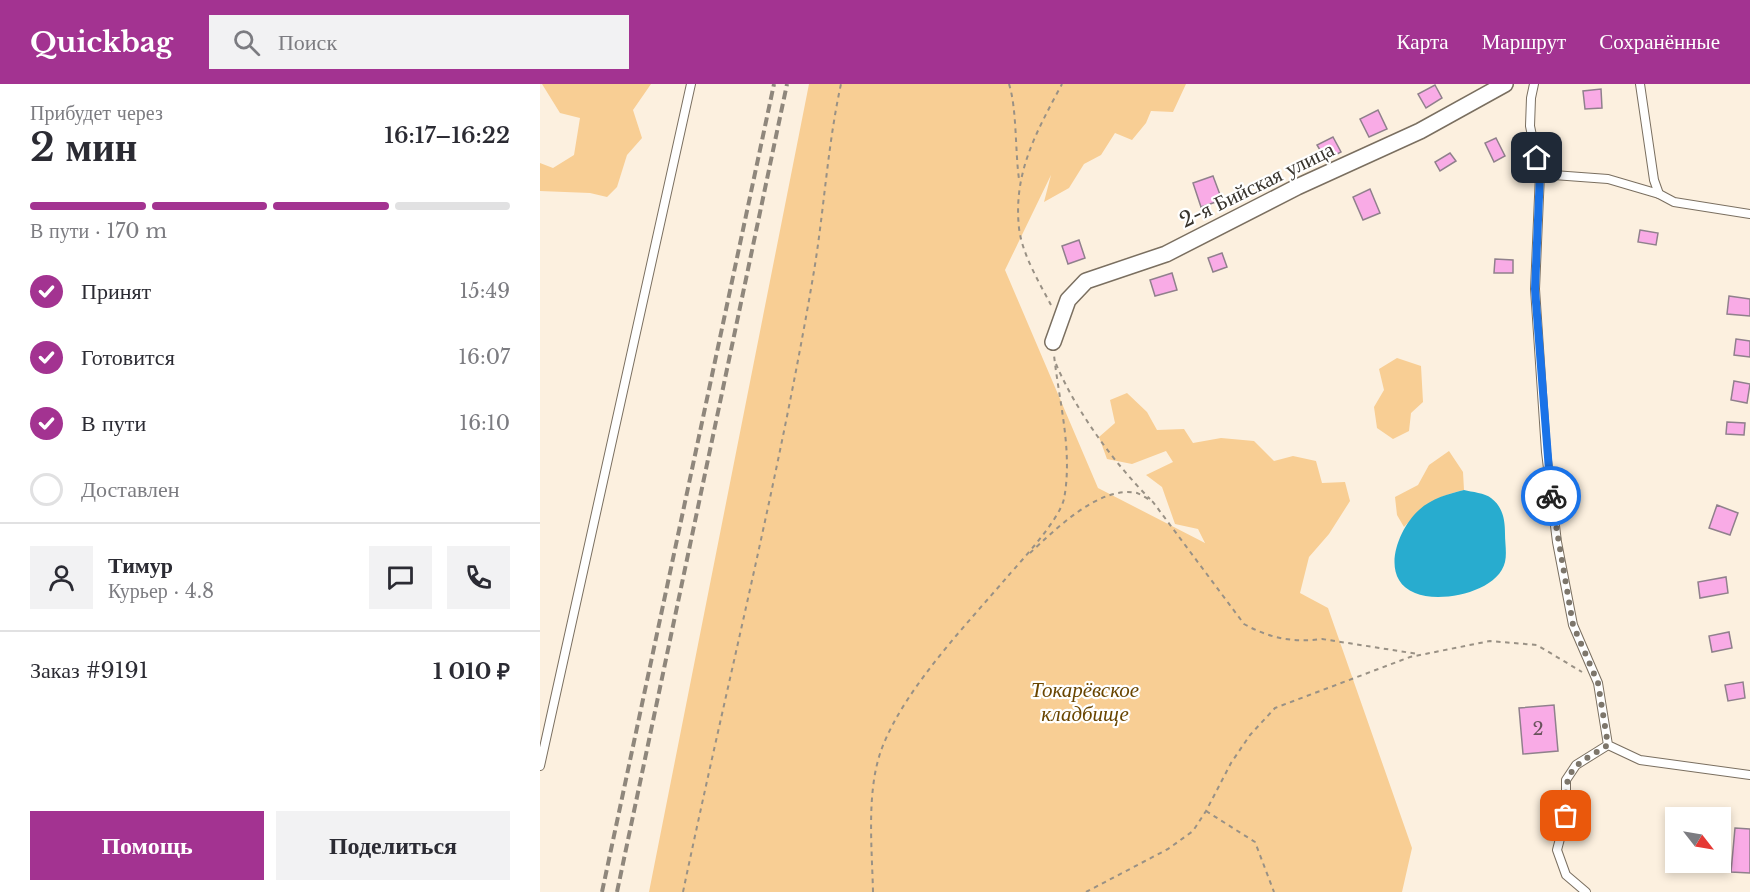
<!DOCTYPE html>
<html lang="ru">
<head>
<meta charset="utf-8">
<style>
  :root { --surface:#fff; --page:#f2f2f3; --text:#2b2b33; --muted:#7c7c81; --line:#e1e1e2; --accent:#a33391 }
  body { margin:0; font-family:"Libre Baskerville",serif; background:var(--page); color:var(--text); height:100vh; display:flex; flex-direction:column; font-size:22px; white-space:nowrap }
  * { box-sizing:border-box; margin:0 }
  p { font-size:20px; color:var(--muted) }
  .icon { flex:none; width:33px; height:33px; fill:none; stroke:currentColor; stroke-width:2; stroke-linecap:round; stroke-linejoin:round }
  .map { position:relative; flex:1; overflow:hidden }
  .panel { display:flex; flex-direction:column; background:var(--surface); width:540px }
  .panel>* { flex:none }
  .needle { width:39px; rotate:121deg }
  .buttons { position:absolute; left:1125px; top:723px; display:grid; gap:12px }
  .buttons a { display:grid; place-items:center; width:66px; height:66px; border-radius:0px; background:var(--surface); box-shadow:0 3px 9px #0003; font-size:30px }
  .pin { position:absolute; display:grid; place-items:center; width:51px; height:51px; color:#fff; margin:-26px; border-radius:12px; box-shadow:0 3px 9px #0006 }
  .courier { position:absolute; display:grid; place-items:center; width:60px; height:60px; margin:-30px; border:4px solid #1a73e8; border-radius:50%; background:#fff; color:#222; box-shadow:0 2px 8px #0007 }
  .headline em { font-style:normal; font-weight:600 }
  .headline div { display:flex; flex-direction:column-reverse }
  .headline { display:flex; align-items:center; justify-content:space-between; height:102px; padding:0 30px }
  h1 { font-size:39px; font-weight:600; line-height:45px }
  .bar { display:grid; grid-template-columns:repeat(4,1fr); gap:9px 6px; align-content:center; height:72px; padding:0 30px }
  .bar i { height:8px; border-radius:4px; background:var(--line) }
  .bar .selected { background:var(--accent) }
  .bar p { grid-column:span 4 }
  .line { display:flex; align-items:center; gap:15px; padding:0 30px; border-top:2px solid var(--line) }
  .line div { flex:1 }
  .round { display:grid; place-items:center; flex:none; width:63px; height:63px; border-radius:0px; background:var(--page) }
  ol { padding:0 30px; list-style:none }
  li { display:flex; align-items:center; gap:18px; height:66px }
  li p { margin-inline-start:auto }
  li .icon { padding:6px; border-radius:50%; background:var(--accent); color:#fff; stroke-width:4 }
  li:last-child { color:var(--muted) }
  li i { width:33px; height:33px; border:3px solid var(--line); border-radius:50% }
  .action { display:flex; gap:12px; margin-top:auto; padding:12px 30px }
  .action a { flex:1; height:69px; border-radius:0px; background:var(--accent); color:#fff; font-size:24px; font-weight:600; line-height:69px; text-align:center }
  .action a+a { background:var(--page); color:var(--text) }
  header { display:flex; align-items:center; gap:36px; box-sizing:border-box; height:84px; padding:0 30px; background:var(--accent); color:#fff }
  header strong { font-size:28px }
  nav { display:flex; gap:33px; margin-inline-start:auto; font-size:21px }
  .search { width:420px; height:54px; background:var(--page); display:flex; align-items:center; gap:15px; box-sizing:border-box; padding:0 21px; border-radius:0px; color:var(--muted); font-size:22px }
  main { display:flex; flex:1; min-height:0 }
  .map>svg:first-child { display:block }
  .green { fill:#f8ce94 }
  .water { fill:#28accf }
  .building { fill:#f9abe6; stroke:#90808c; stroke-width:1.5 }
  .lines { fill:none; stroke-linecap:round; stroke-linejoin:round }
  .service-casing { stroke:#7a6f60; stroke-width:10 }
  .minor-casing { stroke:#7a6f60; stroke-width:18 }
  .path { stroke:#999185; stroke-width:2; stroke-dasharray:4.5 4.5; stroke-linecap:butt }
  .service { stroke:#fff; stroke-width:8 }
  .minor { stroke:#fff; stroke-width:15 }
  .rail { stroke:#8f877c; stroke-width:4; stroke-dasharray:9 4.5; stroke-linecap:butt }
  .done { stroke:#7d766b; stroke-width:6; stroke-dasharray:0 10.8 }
  .route { stroke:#1a73e8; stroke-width:8 }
  .labels { text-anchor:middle; stroke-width:4.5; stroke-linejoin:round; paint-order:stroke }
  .number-label { font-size:18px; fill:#68525b }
  .street-label { font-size:21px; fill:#38342d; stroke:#fff }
  .park-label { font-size:21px; font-style:italic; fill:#694500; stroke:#fff }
</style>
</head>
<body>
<header>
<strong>Quickbag</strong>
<div class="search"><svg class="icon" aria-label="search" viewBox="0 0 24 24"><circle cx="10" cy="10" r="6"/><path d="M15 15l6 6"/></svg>Поиск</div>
<nav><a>Карта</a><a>Маршрут</a><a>Сохранённые</a></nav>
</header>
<main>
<section class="panel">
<div class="headline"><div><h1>2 мин</h1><p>Прибудет через</p></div><em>16:17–16:22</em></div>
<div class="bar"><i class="selected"></i><i class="selected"></i><i class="selected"></i><i></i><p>В пути · 170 m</p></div>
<ol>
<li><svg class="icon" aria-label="check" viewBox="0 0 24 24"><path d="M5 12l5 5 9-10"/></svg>Принят<p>15:49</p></li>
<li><svg class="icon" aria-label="check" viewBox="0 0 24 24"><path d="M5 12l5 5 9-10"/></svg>Готовится<p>16:07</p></li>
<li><svg class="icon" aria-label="check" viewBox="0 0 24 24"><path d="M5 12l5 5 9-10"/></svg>В пути<p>16:10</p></li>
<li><i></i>Доставлен</li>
</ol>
<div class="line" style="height:108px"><a class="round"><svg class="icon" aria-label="person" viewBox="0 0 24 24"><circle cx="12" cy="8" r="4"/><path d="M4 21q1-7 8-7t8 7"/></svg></a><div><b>Тимур</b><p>Курьер · 4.8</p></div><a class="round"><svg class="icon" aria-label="chat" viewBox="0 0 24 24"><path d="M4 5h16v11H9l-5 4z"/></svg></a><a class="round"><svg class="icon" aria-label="phone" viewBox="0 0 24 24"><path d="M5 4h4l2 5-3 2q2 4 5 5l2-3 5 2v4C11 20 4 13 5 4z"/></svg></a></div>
<div class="line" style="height:78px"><div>Заказ #9191</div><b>1 010 ₽</b></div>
<div class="action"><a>Помощь</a><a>Поделиться</a></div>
</section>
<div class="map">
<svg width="1210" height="808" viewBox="0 0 1210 808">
  <rect width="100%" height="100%" fill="#fcf0df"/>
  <g class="green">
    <polygon points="2,0 111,0 93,26 102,54 87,71 77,103 67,113 50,109 0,107 0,79 13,84 34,71 40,34 20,29"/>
    <polygon points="269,0 646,0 633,28 611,27 606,39 592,56 575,49 561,71 544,80 529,104 504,118 511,91 465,186 558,404 665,459 658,445 635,440 622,403 606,391 633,378 626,367 592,380 567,375 559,353 575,339 570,316 587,309 607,328 617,346 644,345 653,359 681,354 714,357 734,377 753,372 776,377 782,399 805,398 810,417 789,450 769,473 760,509 788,524 872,764 862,808 109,808"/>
    <polygon points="857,274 881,282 883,318 871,329 869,347 853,355 837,344 834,323 844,306 839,285"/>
    <path d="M 909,367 L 923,388 L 924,406 C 895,413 884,421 864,443 L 857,431 L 855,413 L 878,401 L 889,381 Z"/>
  </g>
  <path class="water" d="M 924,406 C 932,408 945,409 951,414 C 963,423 965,436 965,450 C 965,459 967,469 965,478 C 958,508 900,520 875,509 C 839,495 857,446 879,426 C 892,414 908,410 924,406 Z"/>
  <g class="building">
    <polygon points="895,1 902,14 886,24 878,10"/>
    <polygon points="1061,5 1062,24 1045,25 1043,7"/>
    <polygon points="838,26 847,45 829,53 820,35"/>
    <polygon points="793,53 801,68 786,76 777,61"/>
    <polygon points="956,54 965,72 954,78 945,59"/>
    <polygon points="910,69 916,77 900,87 895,78"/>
    <polygon points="673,92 682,116 661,123 653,99"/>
    <polygon points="830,105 840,129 823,136 813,113"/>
    <polygon points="1100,146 1118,149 1116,161 1098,158"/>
    <polygon points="539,156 545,174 528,180 522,162"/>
    <polygon points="682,169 687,183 673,188 668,174"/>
    <polygon points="955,175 973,176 973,189 954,189"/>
    <polygon points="632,189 637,206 615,212 610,196"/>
    <polygon points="1189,212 1210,215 1210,232 1187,230"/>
    <polygon points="1196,255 1210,257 1210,273 1194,271"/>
    <polygon points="1194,297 1210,300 1207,319 1191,316"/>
    <polygon points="1187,338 1205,339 1204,351 1186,350"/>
    <polygon points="1177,421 1198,429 1190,451 1169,444"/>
    <polygon points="1186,493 1188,509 1160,514 1158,498"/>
    <polygon points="1189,548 1192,564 1172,568 1169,552"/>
    <polygon points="1203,598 1205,614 1188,617 1185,601"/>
    <polygon points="1014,621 1018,667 983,670 979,624"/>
    <polygon points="1195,744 1210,745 1210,789 1191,788"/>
  </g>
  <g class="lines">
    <g class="service-casing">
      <g id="service">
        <polyline points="994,0 991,14 990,42 1000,90 995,205 1006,368 1017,458 1033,541 1058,599 1068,661 1100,676 1210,691"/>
        <polyline points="1100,0 1114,96 1119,110 1134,118 1210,130"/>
        <polyline points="1000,90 1068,95 1119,110"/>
        <polyline points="0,682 151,0"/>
        <polyline points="1046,808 1026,791 1017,766 1026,732 1026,696 1036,681 1068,661"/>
      </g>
    </g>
    <g class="minor-casing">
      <polyline id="minor" points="513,258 528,216 546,197 626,170 757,103 880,47 965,0"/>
    </g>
    <g class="path">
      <path d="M 469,0 C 477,25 475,67 479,95"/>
      <path d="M 511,221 C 499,198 482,170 479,144 C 473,88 497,47 522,0"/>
      <path d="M 516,280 C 536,327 574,379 610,415"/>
      <path d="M 490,469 C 515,446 559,401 597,409 C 602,411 608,415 613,418 L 704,540 C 729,554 753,559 782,555 L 878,570"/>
      <polyline points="666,727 715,758 734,808"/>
      <path d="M 143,808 C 186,603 238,399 273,193 C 284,129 287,64 301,0"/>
      <path d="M 333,808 C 332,763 326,706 342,664 C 365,604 427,540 468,492 C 483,475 519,436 524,415 C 533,367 519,318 514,271"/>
      <polyline points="546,808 628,765 653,747 666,727 691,679 710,651 735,624 870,573 950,557 997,561 1042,588"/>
    </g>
    <use href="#service" class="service"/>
    <use href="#minor" class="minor"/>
    <g class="rail">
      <polyline points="62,808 234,0"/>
      <polyline points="77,808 247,0"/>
    </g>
  </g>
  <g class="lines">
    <path class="done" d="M 1011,412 L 1033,541 L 1058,599 L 1068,661 C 1029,685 1024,685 1026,732"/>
    <polyline class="route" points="997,74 1000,90 995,205 1011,412"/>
  </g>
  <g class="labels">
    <g class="number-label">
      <text x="998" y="651">2</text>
    </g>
    <g class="street-label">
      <text transform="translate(717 101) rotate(-26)" y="7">2-я Бийская улица</text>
    </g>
    <g class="park-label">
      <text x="545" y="613">Токарёвское<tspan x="545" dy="24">кладбище</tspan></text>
    </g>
  </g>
</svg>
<div class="buttons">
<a><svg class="needle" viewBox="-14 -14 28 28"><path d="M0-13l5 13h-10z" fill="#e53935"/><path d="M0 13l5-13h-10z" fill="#7c7c81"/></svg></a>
</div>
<div class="pin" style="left:1026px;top:732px;background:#ea580c"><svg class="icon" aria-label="bag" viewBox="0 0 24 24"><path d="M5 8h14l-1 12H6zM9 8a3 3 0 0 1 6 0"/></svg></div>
<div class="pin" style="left:997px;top:74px;background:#1f2937"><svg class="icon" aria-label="home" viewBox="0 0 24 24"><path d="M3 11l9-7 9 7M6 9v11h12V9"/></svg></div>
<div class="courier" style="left:1011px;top:412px"><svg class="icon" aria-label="bike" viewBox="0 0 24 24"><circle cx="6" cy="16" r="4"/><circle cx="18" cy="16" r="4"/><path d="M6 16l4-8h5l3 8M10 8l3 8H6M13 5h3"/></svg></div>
</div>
</main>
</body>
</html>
